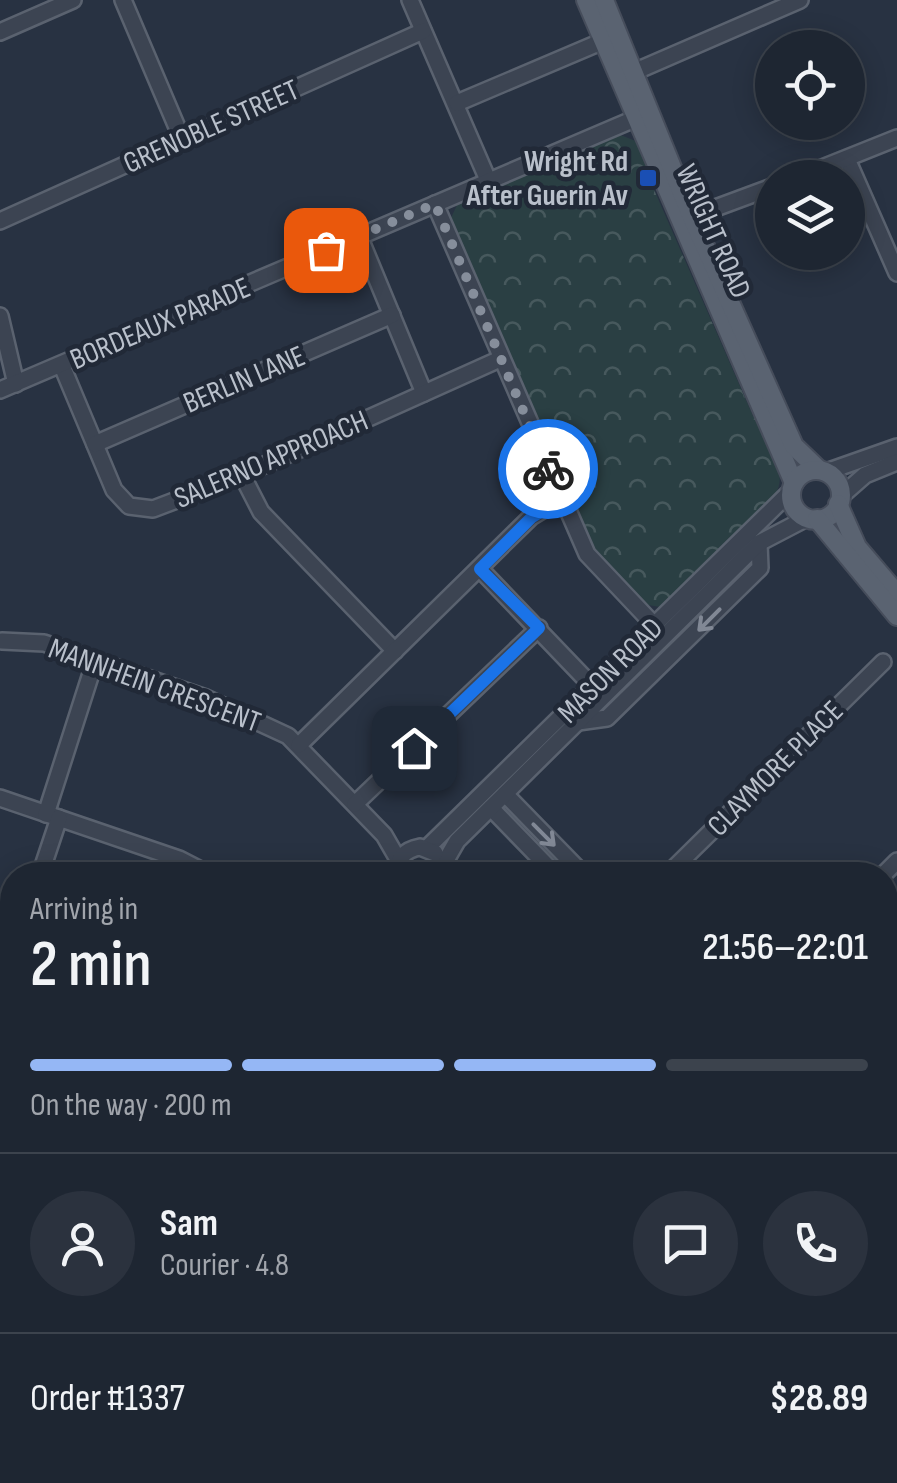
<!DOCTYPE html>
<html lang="en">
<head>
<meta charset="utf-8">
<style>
  :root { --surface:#1e2632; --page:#2b323e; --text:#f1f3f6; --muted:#a1a5ac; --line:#3c434d; --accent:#95b7f5 }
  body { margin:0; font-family:"Sofia Sans Condensed",sans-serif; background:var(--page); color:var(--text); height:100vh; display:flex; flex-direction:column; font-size:38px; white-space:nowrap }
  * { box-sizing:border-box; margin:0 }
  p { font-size:32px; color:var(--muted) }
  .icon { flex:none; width:55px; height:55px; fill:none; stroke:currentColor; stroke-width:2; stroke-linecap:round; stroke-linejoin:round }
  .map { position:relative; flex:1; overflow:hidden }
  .sheet { position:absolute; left:0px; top:862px; width:898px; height:622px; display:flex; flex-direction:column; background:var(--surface); border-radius:40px 40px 0 0; box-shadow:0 5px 25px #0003,0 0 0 2px var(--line) }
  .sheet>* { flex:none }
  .buttons { position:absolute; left:755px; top:30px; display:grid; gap:20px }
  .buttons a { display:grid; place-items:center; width:110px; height:110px; border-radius:50%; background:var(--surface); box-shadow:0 5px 25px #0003,0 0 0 2px var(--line); font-size:50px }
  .pin { position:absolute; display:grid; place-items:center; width:85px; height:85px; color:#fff; margin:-42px; border-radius:20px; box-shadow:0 5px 15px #0006 }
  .courier { position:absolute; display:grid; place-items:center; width:100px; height:100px; margin:-50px; border:8px solid #1a73e8; border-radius:50%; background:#fff; color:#222; box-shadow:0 2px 12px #0007 }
  .head em { font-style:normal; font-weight:600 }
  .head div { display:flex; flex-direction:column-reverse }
  .head { display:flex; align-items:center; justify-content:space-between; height:170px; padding:0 30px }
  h1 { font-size:65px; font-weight:600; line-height:75px }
  .bar { display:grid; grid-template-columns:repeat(4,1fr); gap:15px 10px; align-content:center; height:120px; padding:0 30px }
  .bar i { height:12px; border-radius:8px; background:var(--line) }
  .bar .selected { background:var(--accent) }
  .bar p { grid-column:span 4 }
  .line { display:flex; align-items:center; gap:25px; padding:0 30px; border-top:2px solid var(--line) }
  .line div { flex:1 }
  .round { display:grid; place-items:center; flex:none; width:105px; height:105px; border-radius:52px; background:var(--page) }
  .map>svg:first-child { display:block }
  .forest { fill:url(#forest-crowns) }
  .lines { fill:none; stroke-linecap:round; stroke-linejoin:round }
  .minor-casing { stroke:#5a626f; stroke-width:20 }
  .major-casing { stroke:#464d5b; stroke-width:22 }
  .minor { stroke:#3c4452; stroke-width:15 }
  .major { stroke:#5a6371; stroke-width:18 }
  .oneway { stroke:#818895 }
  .done { stroke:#868e9b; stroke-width:10; stroke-dasharray:0 18 }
  .route { stroke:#1a73e8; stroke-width:12 }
  .transit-dot { fill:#1a4fb4; stroke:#212937; stroke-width:4 }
  .labels { text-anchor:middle; stroke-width:9; stroke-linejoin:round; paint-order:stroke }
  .street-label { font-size:30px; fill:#b9c0cb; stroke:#212937 }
  .poi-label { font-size:30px; font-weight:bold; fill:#b9c0cb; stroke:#212937; text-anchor:end }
</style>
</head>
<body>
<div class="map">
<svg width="897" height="1483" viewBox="0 0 897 1483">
  <defs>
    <pattern id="forest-crowns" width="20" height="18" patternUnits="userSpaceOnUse" patternTransform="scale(2.5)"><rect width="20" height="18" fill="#2a3f43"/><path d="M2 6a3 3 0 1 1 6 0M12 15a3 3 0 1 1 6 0" fill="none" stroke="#47595d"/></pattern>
  </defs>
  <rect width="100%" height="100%" fill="#283242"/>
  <g class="forest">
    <path d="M 618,134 L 638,142 L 648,161 L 645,169 L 753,416 L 761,420 C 788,490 790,482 739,536 L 731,536 L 683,584 L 682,591 L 660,607 L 643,604 L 596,557 L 450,220 L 459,201 Z"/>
    <polygon points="885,1072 897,1073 897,1265 885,1260"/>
  </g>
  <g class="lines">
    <g class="minor-casing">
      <g id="minor">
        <polyline points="123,0 182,139"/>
        <polyline points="410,0 488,180"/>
        <polyline points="0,32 73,0"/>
        <polyline points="634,72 800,0"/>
        <polyline points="457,103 603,41"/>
        <polyline points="847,159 897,273"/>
        <polyline points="797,178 897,138"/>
        <polyline points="435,204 587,554 655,626"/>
        <polyline points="683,220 772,187"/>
        <polyline points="0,221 423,31"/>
        <polyline points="359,236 424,393"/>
        <polyline points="0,316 16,384"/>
        <polyline points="62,366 114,490 129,506 153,509 242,475 500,359"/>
        <polyline points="0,390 646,114"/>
        <polyline points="95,444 392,315"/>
        <polyline points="826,472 897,447"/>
        <polyline points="242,475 261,512 395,651"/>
        <polyline points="840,497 865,475 897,462"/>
        <polyline points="480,569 593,687"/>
        <polyline points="2,641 44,643 206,698 288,736 384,835 399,861"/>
        <polyline points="578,722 607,718 760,568 759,543"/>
        <polyline points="299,745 531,517 561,499"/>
        <polyline points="505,794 584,875"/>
        <polyline points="0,798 179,859 210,875"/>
        <polyline points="355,804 539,628"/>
        <polyline points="491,808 556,875"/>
        <polyline points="46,814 95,661"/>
        <polyline points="427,848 792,490"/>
        <polyline points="442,867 457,841 759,543 807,518"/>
        <polyline points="40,875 59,818"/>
        <path d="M 398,875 C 396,859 404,850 420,847 L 435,853"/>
        <polyline points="667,875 883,662"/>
        <polyline points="883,875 897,861"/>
        <polyline points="7,974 12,957"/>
        <polyline points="885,1062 897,1064"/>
        <polyline points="885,1267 897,1271"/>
        <polyline points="885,1302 897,1290"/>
        <polyline points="759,1472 766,1483"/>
        <polyline points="19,1483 29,1472"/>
      </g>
    </g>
    <g class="major-casing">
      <g id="major">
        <polyline points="586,0 794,483"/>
        <polyline points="604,0 692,217 794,446 819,470"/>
        <circle cx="816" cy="495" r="25"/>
        <polyline points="838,504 857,547 897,594"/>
        <polyline points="817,519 897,616"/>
      </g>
    </g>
    <use href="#minor" class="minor"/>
    <use href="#major" class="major"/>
  </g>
  <defs><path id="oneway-shaft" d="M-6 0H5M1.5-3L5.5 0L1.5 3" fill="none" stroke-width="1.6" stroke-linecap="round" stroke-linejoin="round" transform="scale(2.5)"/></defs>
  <g class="oneway">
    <use href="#oneway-shaft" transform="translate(709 620) rotate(135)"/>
    <use href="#oneway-shaft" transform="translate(544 835) rotate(45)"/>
  </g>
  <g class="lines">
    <polyline class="done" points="326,250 435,204 548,469"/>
    <polyline class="route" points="414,748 539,628 480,569 532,517 562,499 548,469"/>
  </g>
  <rect class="transit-dot" x="638" y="168" width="20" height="20" rx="5"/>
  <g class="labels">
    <g class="street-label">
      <text transform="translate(211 126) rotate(-24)" y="10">GRENOBLE STREET</text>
      <text transform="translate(714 231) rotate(66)" y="10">WRIGHT ROAD</text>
      <text transform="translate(160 323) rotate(-23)" y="10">BORDEAUX PARADE</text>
      <text transform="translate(244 379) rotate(-23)" y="10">BERLIN LANE</text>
      <text transform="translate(271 459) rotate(-23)" y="10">SALERNO APPROACH</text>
      <text transform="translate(610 670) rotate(-45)" y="10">MASON ROAD</text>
      <text transform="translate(155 685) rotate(20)" y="10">MANNHEIN CRESCENT</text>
      <text transform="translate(775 768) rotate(-45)" y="10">CLAYMORE PLACE</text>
    </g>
    <g class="poi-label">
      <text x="628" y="171">Wright Rd<tspan x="628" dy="34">After Guerin Av</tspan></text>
    </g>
  </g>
</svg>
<div class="buttons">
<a><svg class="icon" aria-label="locate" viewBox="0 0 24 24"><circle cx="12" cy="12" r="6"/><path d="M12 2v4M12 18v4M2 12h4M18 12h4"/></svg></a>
<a><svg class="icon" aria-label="layers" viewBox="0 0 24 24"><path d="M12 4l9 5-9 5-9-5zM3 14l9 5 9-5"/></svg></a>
</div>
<div class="pin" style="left:326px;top:250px;background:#ea580c"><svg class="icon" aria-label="bag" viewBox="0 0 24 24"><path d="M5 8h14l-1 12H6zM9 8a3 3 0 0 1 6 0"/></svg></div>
<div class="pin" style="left:414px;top:748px;background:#1f2937"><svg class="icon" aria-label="home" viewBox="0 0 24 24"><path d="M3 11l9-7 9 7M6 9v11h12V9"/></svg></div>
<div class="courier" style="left:548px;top:469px"><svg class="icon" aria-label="bike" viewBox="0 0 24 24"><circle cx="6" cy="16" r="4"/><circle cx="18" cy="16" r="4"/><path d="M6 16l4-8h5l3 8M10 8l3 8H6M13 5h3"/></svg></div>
<section class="sheet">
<div class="head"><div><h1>2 min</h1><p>Arriving in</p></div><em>21:56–22:01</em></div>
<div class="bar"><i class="selected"></i><i class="selected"></i><i class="selected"></i><i></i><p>On the way · 200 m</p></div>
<div class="line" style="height:180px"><a class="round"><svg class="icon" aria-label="person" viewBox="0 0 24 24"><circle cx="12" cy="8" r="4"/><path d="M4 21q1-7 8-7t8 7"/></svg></a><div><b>Sam</b><p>Courier · 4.8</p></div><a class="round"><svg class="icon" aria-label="chat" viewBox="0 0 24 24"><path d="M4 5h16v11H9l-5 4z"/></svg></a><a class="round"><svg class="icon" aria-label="phone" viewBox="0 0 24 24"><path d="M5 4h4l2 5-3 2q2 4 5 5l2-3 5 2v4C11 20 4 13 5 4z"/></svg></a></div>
<div class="line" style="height:130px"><div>Order #1337</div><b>$28.89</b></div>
</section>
</div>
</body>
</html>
